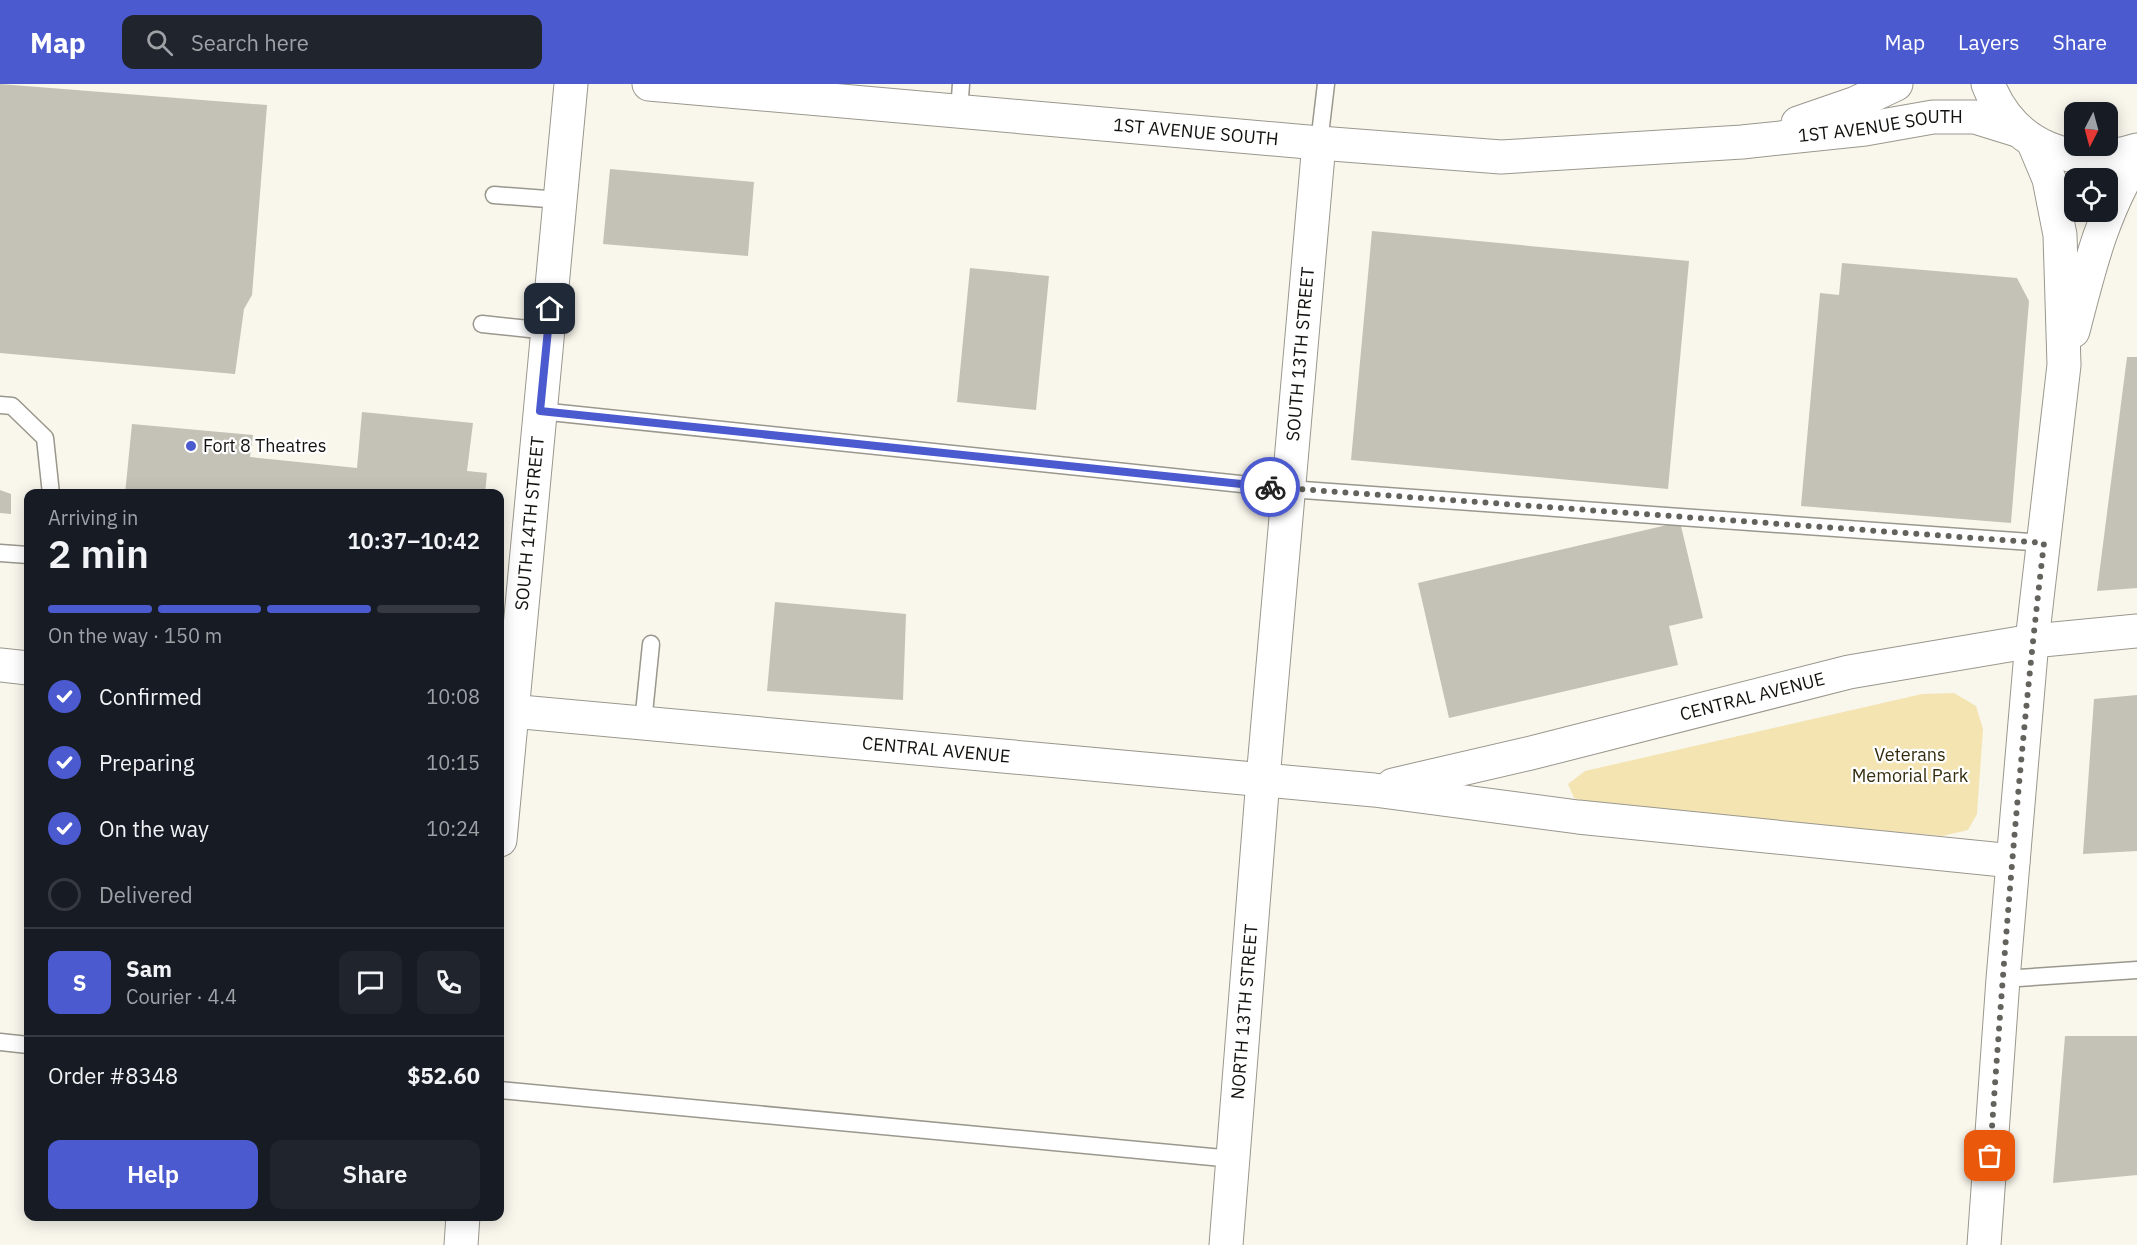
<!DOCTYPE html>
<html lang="en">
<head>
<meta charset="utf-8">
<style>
  :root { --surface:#171b24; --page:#20242c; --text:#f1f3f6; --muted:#9ea1a6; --line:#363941; --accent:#4c5acf }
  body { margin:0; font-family:"IBM Plex Sans",sans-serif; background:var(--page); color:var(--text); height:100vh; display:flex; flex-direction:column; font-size:22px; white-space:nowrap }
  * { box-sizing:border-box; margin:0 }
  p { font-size:20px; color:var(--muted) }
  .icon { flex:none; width:33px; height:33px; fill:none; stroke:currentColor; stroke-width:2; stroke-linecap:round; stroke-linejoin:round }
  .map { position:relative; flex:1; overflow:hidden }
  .sheet { position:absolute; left:24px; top:405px; width:480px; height:732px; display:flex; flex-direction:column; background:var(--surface); border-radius:12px; box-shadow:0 3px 15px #0003 }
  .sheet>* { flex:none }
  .needle { width:39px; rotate:186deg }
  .controls { position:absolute; left:2064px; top:18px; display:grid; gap:12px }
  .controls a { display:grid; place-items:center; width:54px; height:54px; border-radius:12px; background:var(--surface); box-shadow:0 3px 15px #0003; font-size:30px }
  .pin { position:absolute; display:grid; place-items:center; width:51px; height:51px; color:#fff; margin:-26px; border-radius:12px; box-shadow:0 3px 9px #0006 }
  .courier { position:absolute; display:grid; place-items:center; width:60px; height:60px; margin:-30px; border:4px solid #4c5acf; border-radius:50%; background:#fff; color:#222; box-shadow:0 2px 8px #0007 }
  .overview em { font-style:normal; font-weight:600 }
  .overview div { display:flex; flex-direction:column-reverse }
  .overview { display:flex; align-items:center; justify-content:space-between; height:102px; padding:0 24px }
  h1 { font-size:39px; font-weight:600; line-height:45px }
  .bar { display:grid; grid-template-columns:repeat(4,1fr); gap:9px 6px; align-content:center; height:72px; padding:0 24px }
  .bar i { height:8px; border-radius:4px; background:var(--line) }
  .bar .current { background:var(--accent) }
  .bar p { grid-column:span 4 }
  .line { display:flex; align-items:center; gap:15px; padding:0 24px; border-top:2px solid var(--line) }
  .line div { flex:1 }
  .round { display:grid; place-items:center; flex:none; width:63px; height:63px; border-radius:12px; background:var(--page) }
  ol { padding:0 24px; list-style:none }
  li { display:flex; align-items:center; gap:18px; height:66px }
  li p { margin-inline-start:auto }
  li .icon { padding:6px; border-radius:50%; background:var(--accent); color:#fff; stroke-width:4 }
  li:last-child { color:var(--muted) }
  li i { width:33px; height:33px; border:3px solid var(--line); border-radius:50% }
  .primary-button { display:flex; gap:12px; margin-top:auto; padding:12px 24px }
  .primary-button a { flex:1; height:69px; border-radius:12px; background:var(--accent); color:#fff; font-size:24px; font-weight:600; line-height:69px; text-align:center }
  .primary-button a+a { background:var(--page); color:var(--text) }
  header { display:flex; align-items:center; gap:36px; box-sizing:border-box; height:84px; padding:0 30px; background:var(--accent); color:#fff }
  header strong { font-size:28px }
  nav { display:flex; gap:33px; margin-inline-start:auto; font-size:21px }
  .search { width:420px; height:54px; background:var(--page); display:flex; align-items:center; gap:15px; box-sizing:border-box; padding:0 21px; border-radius:12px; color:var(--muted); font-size:22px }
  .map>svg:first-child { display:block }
  .green { fill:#f3e4b2 }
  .building { fill:#c4c2b7 }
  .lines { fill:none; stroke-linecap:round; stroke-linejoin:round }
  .service-casing { stroke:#9a978d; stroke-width:19 }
  .minor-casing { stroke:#9a978d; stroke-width:35 }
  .secondary-casing { stroke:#9a978d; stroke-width:35 }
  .service { stroke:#fff; stroke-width:16 }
  .minor { stroke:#fff; stroke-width:33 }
  .secondary { stroke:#fff; stroke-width:33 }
  .done { stroke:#64625c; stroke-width:6; stroke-dasharray:0 10.8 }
  .route { stroke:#4c5acf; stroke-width:8 }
  .poi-dot { fill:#4c5acf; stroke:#fff; stroke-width:2 }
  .labels { text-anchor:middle; stroke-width:4.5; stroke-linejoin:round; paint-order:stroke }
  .street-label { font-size:18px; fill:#13120f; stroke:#fff }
  .poi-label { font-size:18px; fill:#13120f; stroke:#fff; text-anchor:start }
  .park-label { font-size:18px; fill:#352d0e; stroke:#fff }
</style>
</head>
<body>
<header>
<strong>Map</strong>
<div class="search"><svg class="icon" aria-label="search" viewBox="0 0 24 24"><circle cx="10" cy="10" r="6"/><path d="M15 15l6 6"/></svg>Search here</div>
<nav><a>Map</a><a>Layers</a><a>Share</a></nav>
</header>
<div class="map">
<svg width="2137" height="1161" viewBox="0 0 2137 1161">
  <rect width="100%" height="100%" fill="#f9f6ec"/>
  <polygon class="green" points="1954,609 1976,622 1983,645 1977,730 1968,746 1942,752 1598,721 1574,714 1568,700 1585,687 1922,610"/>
  <g class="building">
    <polygon points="0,0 267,21 252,211 244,225 235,290 0,269"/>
    <polygon points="610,85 754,98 748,172 603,160"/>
    <polygon points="1372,147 1689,177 1668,405 1351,376"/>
    <polygon points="1842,179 2017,194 2029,217 2011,439 1801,422 1820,209 1839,211"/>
    <polygon points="970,184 1049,192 1036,326 957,318"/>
    <polygon points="2127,273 2137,273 2137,504 2097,507"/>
    <polygon points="362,328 473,339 467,387 487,389 485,410 125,410 132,340 253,351 250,373 357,384"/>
    <polygon points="0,406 11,410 11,430 0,429"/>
    <polygon points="1680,438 1703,534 1669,542 1678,581 1449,634 1418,499"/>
    <polygon points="775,518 906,530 903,616 767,607"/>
    <polygon points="2137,611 2137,767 2083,770 2094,615"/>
    <polygon points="2065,952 2137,952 2137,1091 2053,1099"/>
  </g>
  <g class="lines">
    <g class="service-casing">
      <g id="service">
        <polyline points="959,27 961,0"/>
        <polyline points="1319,59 1326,0"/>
        <polyline points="494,111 560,116"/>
        <polyline points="482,240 548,247"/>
        <polyline points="0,321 12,322 45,354 51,410"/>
        <polyline points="540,327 1289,405 2044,459"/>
        <polyline points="0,469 28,471"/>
        <polyline points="643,639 651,560"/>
        <polyline points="2003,895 2137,886"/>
        <polyline points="0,958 28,961"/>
        <polyline points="500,1006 1233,1075"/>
      </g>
    </g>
    <g class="minor-casing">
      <g id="minor">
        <path id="s1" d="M 500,756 L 571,0"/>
        <polyline points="461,1161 463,1132"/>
        <path id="s2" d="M 1226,1161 L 1263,695 L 1319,59"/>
      </g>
    </g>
    <g class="secondary-casing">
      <g id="secondary">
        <path id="s3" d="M 649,0 L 1319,59 L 1501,73 L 1742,58 L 1865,45 L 1933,33 L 1975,33 L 2017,46"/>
        <path d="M 1988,0 C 2013,64 2074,86 2137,66"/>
        <polyline points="1798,39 1856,19 1896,0"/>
        <path d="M 2073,247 C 2089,185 2102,129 2137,73"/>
        <polyline points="0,581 28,584"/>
        <path id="s4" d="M 500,626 L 1374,706 L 1578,733 L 2013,777"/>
        <path id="s5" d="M 1393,701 L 1531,669 L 1849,588 L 2032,557 L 2137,547"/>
        <polyline points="1984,1161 2003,895 2032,557 2064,281 2060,151 2049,95 2033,57"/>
      </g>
    </g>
    <use href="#service" class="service"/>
    <use href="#minor" class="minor"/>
    <use href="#secondary" class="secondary"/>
  </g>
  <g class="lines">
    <path class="done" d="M 1270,403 L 2044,459 C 2020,663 2004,868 1990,1072"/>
    <polyline class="route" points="550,225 540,327 1270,403"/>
  </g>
  <circle class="poi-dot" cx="191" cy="362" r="6"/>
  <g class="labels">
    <g class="street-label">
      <text dy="6" stroke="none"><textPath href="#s3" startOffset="1236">1ST AVENUE SOUTH</textPath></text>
      <text dy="6" stroke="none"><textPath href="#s3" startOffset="549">1ST AVENUE SOUTH</textPath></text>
      <text dy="6" stroke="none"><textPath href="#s2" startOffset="894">SOUTH 13TH STREET</textPath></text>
      <text dy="6" stroke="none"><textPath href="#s1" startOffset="318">SOUTH 14TH STREET</textPath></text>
      <text dy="6" stroke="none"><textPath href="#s5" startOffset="370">CENTRAL AVENUE</textPath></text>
      <text dy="6" stroke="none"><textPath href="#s4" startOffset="438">CENTRAL AVENUE</textPath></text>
      <text dy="6" stroke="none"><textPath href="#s2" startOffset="234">NORTH 13TH STREET</textPath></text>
    </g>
    <g class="poi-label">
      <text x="203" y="368">Fort 8 Theatres</text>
    </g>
    <g class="park-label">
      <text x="1910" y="677">Veterans<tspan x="1910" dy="21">Memorial Park</tspan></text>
    </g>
  </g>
</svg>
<div class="controls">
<a><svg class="needle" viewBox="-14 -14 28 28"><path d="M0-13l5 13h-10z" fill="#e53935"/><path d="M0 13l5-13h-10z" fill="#9ea1a6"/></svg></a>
<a><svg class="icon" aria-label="locate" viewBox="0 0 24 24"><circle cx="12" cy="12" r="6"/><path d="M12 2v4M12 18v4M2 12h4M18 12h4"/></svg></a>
</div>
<div class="pin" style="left:1990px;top:1072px;background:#ea580c"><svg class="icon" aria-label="bag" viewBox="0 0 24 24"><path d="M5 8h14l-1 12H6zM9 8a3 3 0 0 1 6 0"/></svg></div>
<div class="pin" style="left:550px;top:225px;background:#1f2937"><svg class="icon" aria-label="home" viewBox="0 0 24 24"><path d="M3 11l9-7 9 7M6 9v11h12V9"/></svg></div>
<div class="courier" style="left:1270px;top:403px"><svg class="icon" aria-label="bike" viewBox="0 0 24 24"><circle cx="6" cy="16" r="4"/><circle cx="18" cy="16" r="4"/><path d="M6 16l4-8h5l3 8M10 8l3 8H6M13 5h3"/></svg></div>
<section class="sheet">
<div class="overview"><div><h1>2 min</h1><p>Arriving in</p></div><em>10:37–10:42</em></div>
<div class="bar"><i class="current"></i><i class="current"></i><i class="current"></i><i></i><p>On the way · 150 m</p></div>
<ol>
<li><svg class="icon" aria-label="check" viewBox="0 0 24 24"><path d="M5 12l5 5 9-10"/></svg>Confirmed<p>10:08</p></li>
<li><svg class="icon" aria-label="check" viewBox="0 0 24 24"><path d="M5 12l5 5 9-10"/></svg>Preparing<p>10:15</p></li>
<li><svg class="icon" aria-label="check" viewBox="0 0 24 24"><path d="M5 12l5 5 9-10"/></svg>On the way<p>10:24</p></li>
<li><i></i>Delivered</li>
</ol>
<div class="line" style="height:108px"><b class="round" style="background:var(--accent);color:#fff">S</b><div><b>Sam</b><p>Courier · 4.4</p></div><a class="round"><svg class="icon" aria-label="chat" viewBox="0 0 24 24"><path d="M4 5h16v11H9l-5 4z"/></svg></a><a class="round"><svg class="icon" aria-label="phone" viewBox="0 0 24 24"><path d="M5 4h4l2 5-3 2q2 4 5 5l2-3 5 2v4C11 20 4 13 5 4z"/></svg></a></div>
<div class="line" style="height:78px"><div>Order #8348</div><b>$52.60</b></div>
<div class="primary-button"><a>Help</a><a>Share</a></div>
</section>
</div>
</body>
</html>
